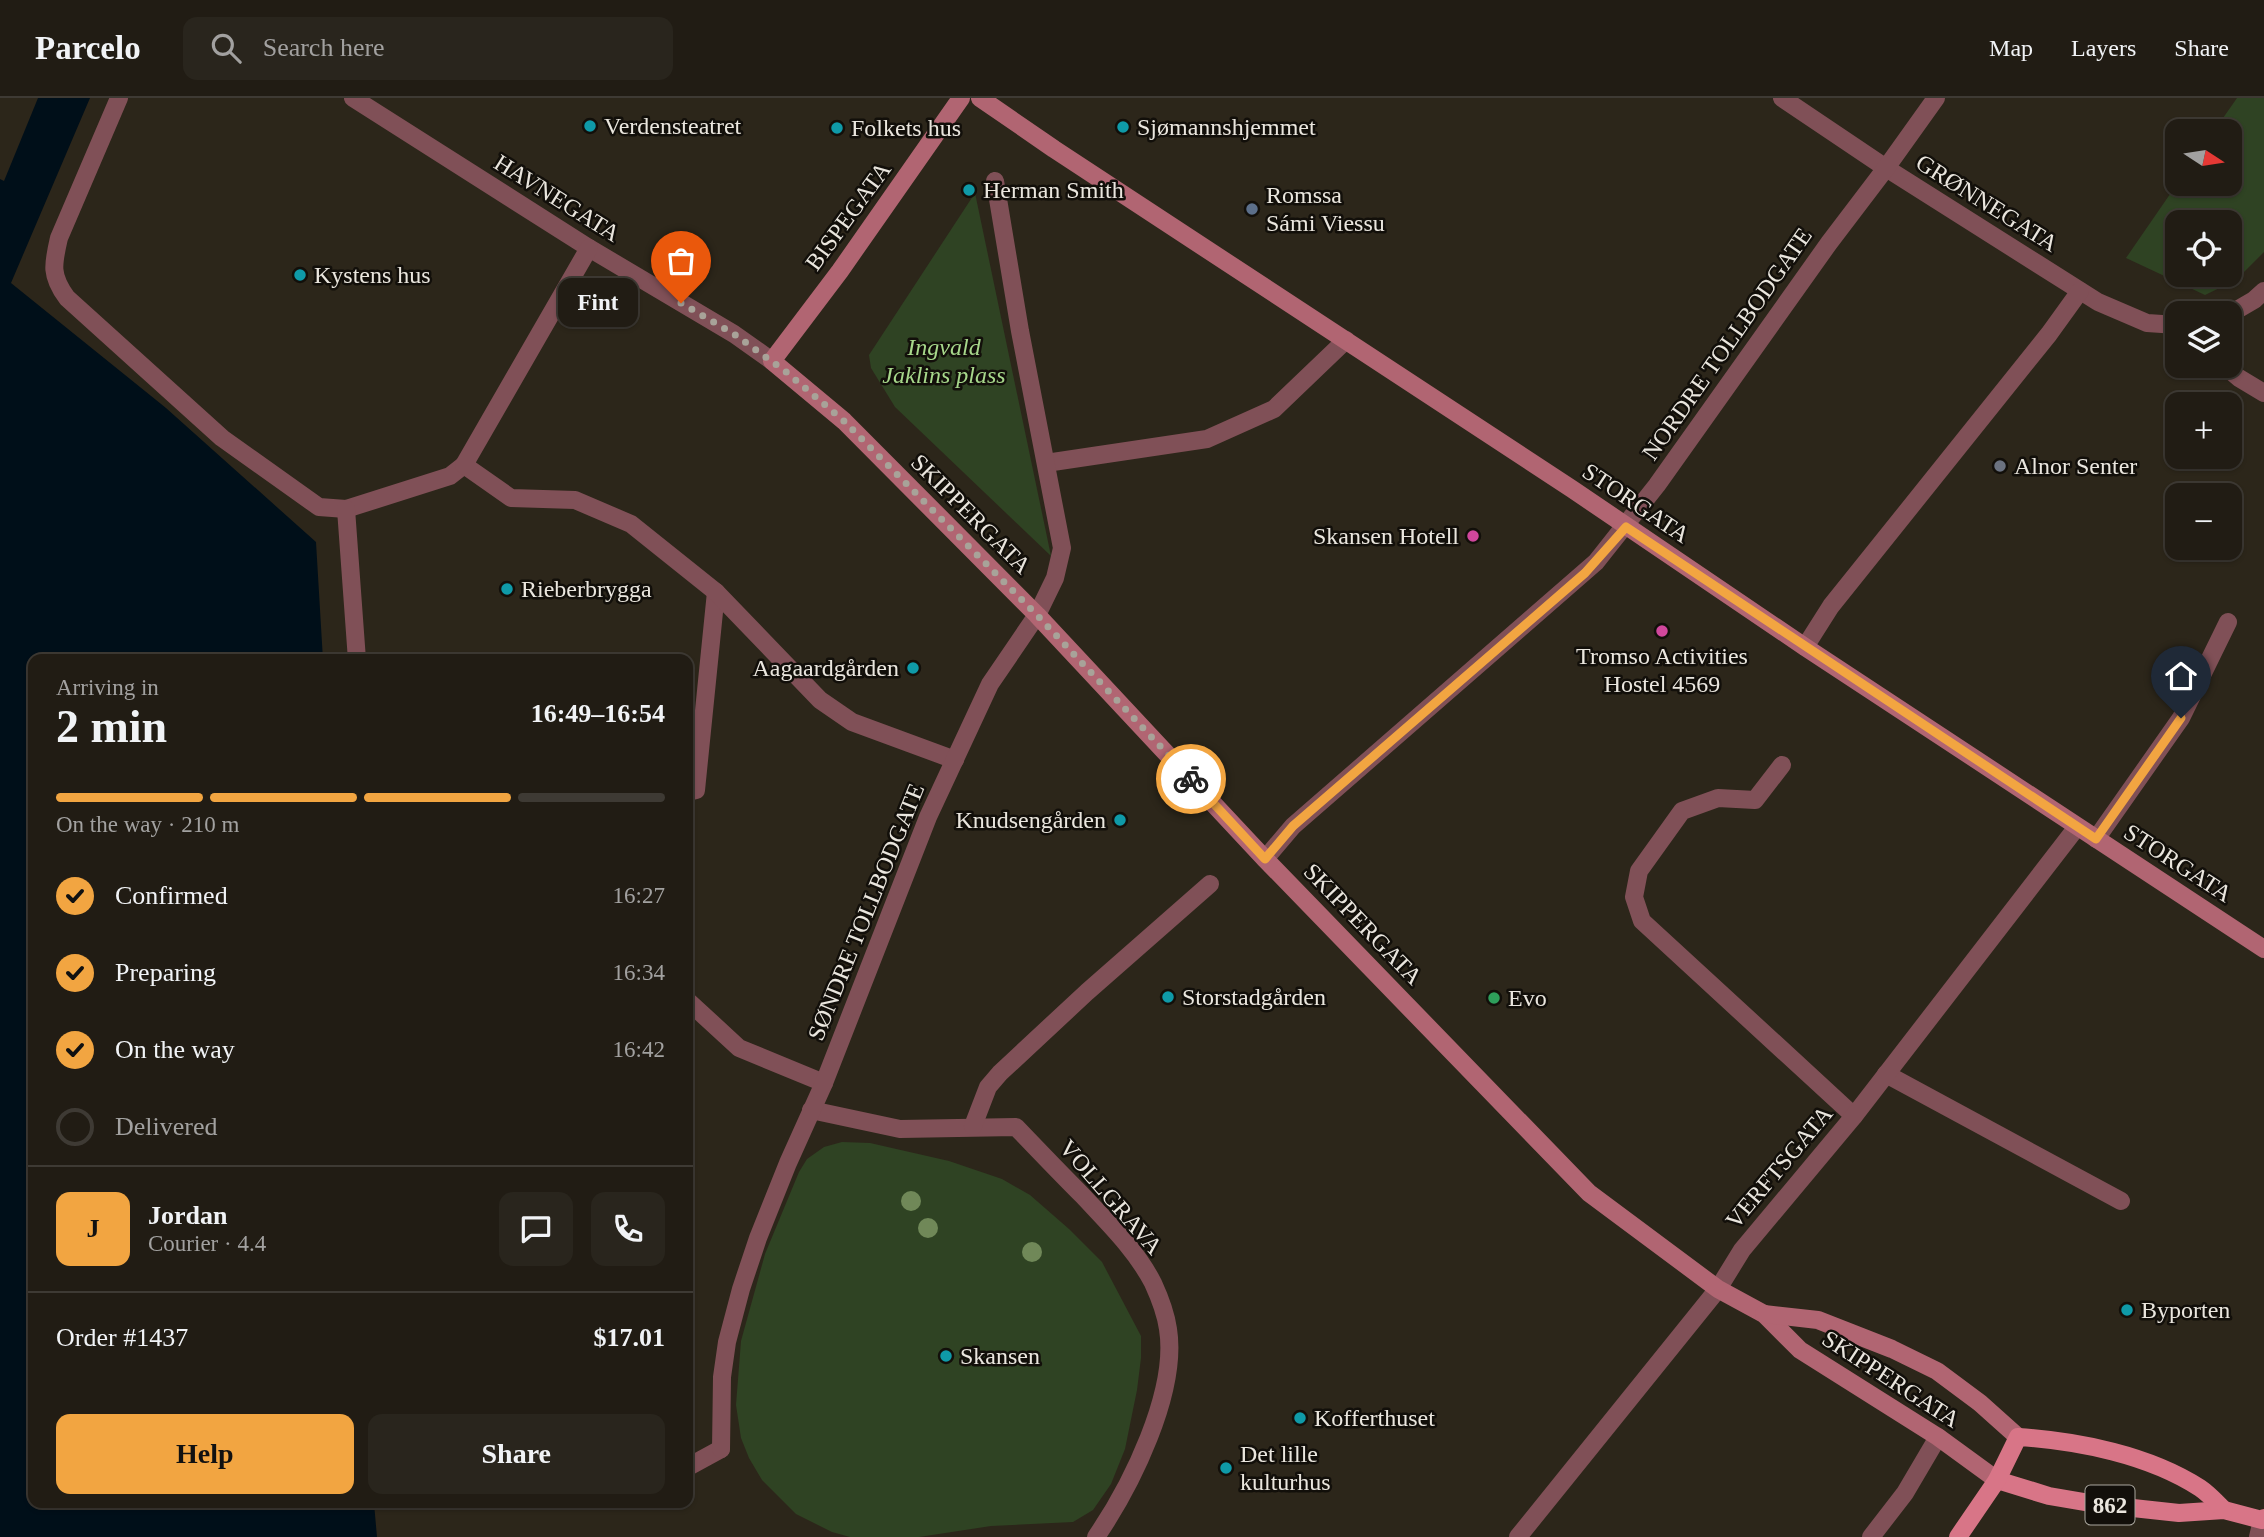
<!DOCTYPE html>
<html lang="en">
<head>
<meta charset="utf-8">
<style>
  :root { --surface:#211c14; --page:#29251d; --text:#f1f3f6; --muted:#a2a1a0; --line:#3e3a34; --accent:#f2a541 }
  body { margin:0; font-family:Georgia,serif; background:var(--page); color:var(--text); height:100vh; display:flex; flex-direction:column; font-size:26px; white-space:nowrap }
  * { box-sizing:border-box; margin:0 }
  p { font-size:23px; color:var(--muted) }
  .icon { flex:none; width:38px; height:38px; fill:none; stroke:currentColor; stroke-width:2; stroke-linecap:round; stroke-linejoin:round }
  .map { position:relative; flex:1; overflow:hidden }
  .drawer { position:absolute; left:28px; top:556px; width:665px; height:854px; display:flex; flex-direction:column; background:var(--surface); border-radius:14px; box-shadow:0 2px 5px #0004,0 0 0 2px var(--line) }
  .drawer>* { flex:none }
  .needle { width:46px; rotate:102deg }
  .tools { position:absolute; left:2165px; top:21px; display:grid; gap:14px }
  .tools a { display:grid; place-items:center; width:77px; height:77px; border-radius:14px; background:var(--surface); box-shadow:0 2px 5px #0004,0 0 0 2px var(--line); font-size:35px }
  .pin { position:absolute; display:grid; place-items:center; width:60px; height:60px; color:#fff; margin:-72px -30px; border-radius:50% 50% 50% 0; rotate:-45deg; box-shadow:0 0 7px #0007 }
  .pin .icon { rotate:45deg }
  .courier { position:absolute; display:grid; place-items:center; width:70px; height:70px; margin:-35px; border:5px solid #f2a541; border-radius:50%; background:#fff; color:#222; box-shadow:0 2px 9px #0007 }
  .bubble { position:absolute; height:49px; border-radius:14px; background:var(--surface); box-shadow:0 2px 5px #0004,0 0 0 2px var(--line); font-size:23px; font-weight:800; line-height:49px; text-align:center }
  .summary em { font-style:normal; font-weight:800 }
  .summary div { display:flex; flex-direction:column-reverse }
  .summary { display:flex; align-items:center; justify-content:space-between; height:119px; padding:0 28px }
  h1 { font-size:46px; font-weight:800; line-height:52px }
  .bar { display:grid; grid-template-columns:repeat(4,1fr); gap:10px 7px; align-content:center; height:84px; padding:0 28px }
  .bar i { height:9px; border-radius:5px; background:var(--line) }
  .bar .selected { background:var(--accent) }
  .bar p { grid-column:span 4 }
  .line { display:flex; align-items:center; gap:18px; padding:0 28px; border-top:2px solid var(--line) }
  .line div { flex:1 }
  .round { display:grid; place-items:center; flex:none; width:74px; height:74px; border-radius:14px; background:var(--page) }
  ol { padding:0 28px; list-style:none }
  li { display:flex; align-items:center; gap:21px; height:77px }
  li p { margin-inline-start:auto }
  li .icon { padding:7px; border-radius:50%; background:var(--accent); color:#111; stroke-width:4 }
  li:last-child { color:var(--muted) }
  li i { width:38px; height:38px; border:4px solid var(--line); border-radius:50% }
  .cta { display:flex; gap:14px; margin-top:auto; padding:14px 28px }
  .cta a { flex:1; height:80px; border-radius:14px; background:var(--accent); color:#111; font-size:28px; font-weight:800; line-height:80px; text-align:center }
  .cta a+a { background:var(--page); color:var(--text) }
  header { display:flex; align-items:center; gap:42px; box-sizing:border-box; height:98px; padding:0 35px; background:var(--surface); border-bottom:2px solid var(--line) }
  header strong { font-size:33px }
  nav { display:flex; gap:38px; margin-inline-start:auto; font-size:24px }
  .search { width:490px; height:63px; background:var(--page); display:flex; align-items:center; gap:18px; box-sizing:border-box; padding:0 24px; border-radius:14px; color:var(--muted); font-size:26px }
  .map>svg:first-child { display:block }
  .green { fill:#2f4323; fill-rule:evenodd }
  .water { fill:#000f19 }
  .pier { fill:#2c261a }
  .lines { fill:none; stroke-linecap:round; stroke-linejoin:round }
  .lane { stroke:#805057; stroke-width:18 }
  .street { stroke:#805057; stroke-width:18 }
  .secondary { stroke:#b16572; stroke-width:18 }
  .primary { stroke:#d87587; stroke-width:18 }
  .tree { fill:#708858 }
  .done { stroke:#a8a399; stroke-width:7; stroke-dasharray:0 12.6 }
  .route { stroke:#f2a541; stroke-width:9 }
  .culture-dot { fill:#0f9aa8; stroke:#120f0a; stroke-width:2.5 }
  .service-dot { fill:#5c6f8a; stroke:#120f0a; stroke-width:2.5 }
  .worship-dot { fill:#6b7280; stroke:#120f0a; stroke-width:2.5 }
  .hotel-dot { fill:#d1479c; stroke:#120f0a; stroke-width:2.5 }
  .leisure-dot { fill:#2e9e5b; stroke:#120f0a; stroke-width:2.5 }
  .labels { text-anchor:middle; stroke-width:5; stroke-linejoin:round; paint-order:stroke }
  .shield { fill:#120f0a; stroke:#a9a69e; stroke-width:2 }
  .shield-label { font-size:23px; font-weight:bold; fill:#eae6de }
  .poi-label { font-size:24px; fill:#eae6de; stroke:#120f0a; text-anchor:start }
  .street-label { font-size:24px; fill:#eae6de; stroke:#120f0a }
  .park-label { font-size:24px; font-style:italic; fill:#a7d88b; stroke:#120f0a }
</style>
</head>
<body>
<header>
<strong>Parcelo</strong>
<div class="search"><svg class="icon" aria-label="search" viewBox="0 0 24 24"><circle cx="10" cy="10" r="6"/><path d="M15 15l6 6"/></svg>Search here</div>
<nav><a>Map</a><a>Layers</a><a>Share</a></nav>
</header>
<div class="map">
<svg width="2264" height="1439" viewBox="0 0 2264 1439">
  <rect width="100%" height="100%" fill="#2c261a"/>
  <g class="green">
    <path d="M 2237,0 L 2264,0 L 2264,154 L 2236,182 L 2205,197 L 2126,160 L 2177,86 L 2230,86 L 2230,33 L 2214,33 ZM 2177,124 L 2230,124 L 2230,177 L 2177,177 Z"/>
    <polygon points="975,95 1051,458 895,309 871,270 869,257"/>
    <polygon points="842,1044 870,1045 949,1063 1002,1081 1030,1097 1069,1131 1102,1164 1141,1238 1141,1260 1137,1292 1125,1351 1111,1386 1093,1412 1073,1424 991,1428 919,1439 850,1439 832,1434 796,1416 762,1382 749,1360 741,1340 736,1307 741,1243 765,1156 799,1074 807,1061 824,1049"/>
  </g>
  <polygon class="water" points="0,0 90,0 11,185 166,310 316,444 323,562 33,562 33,1405 374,1405 377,1439 0,1439"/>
  <polygon class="pier" points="0,0 38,0 4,83 0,81"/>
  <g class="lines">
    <g class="lane">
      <path d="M 119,0 L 59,140 C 53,166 50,177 67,200 L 222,340 L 319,409 L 346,411 L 450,378 L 464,367"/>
      <polyline points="1046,365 1207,341 1274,311 1346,242"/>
      <polyline points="346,411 357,562"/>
      <polyline points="1782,667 1755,702 1718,700 1682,713 1639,773 1634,799 1642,823 1854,1018"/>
      <polyline points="688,694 696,692 716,494"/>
      <polyline points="2096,741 2181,620 2228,524"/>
      <polyline points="688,903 739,950 824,985"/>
      <polyline points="1886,976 2121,1103"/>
      <polyline points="688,1369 721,1351"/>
    </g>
    <g class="street">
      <polyline points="353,0 589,150 734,236 772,263"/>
      <polyline points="1782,0 1886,70 2098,204 2147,225 2177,227"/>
      <polyline points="589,150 464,367 511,400 575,402 631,426 716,494 820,602 852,624 955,662"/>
      <polyline points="2230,216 2254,202 2264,193"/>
      <polyline points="2225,268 2239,280 2264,295"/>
      <polyline points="1805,549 1831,508 2049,236 2080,193"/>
      <polyline points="1265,761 1293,728 1596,464 1657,387 1829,145 1886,70 1936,0"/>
      <path d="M 811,1012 L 900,1031 L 1016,1029 C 1038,1052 1060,1075 1083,1098 C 1108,1125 1136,1152 1153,1185 C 1159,1198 1166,1217 1168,1231 C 1178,1294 1131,1388 1096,1439"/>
      <polyline points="973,1028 988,989 1000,975 1087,894 1210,786"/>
      <polyline points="721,1351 722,1279 727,1244 741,1191 758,1140 788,1065 824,985 928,719 990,586 1037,517 1055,480 1062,450 1020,233 995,83"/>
      <polyline points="1518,1439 1718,1191 1742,1152 1854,1018 2077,729"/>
      <polyline points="1871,1439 1905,1395 1938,1339"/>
      <polyline points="2258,1439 2262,1422"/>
    </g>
    <g class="secondary">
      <polyline points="961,0 840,173 772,263 844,323 1037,517 1265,761 1589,1095 1718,1191 1764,1216 1800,1252 1938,1339 1997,1382"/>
      <polyline points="980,0 1054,51 1572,391 1805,549 2264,851"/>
      <polyline points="1764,1216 1818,1222 1892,1251 1937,1273 1980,1305 2018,1339"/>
    </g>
    <g class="primary">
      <polyline points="1997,1382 2049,1398 2096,1406 2179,1415 2224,1412 2262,1422 2264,1420"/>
      <path d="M 1958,1439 L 1997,1382 L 2018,1339 C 2079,1343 2149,1357 2200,1390 C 2209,1396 2217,1405 2224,1412"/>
    </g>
  </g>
  <g class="tree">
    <circle cx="911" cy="1103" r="10"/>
    <circle cx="928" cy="1130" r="10"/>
    <circle cx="1032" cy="1154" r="10"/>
  </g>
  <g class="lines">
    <polyline class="done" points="681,205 734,236 785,273 844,323 1037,517 1191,681"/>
    <polyline class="route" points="1191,681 1265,761 1293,728 1585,475 1626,429 2096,741 2181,620"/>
  </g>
  <g class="culture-dot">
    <circle cx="590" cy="28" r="7"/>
    <circle cx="1123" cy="29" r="7"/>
    <circle cx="837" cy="30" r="7"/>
    <circle cx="969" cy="92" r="7"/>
    <circle cx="300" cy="177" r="7"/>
    <circle cx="507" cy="491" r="7"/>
    <circle cx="913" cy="570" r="7"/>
    <circle cx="1120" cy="722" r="7"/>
    <circle cx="1168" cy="899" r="7"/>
    <circle cx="2127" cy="1212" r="7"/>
    <circle cx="946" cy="1258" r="7"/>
    <circle cx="1300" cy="1320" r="7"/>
    <circle cx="1226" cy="1370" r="7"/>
  </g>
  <circle class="service-dot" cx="1252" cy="111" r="7"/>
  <circle class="worship-dot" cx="2000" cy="368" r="7"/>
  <g class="hotel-dot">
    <circle cx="1473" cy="438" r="7"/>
    <circle cx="1662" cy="533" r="7"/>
  </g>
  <circle class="leisure-dot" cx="1494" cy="900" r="7"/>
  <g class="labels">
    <rect class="shield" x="2085.5" y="1387.5" width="49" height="39" rx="5"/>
    <g class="shield-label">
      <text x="2110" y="1415">862</text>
    </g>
    <g class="poi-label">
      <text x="604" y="36">Verdensteatret</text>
      <text x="1137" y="37">Sjømannshjemmet</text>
      <text x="851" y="38">Folkets hus</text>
      <text x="983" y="100">Herman Smith</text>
      <text x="1266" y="105">Romssa<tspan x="1266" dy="28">Sámi Viessu</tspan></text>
      <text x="314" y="185">Kystens hus</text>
      <text x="2014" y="376">Alnor Senter</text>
      <text x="1459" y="446" text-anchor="end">Skansen Hotell</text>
      <text x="521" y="499">Rieberbrygga</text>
      <text x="1662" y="566" text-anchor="middle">Tromso Activities<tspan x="1662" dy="28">Hostel 4569</tspan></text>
      <text x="899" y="578" text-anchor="end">Aagaardgården</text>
      <text x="1106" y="730" text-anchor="end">Knudsengården</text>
      <text x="1182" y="907">Storstadgården</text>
      <text x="1508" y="908">Evo</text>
      <text x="2141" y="1220">Byporten</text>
      <text x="960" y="1266">Skansen</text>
      <text x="1314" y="1328">Kofferthuset</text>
      <text x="1240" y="1364">Det lille<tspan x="1240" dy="28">kulturhus</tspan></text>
    </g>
    <g class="street-label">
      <text transform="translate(557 100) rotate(32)" y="8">HAVNEGATA</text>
      <text transform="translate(1987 105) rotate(32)" y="8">GRØNNEGATA</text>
      <text transform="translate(848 118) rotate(-54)" y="8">BISPEGATA</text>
      <text transform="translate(1727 246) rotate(-55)" y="8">NORDRE TOLLBODGATE</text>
      <text transform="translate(1636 405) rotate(34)" y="8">STORGATA</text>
      <text transform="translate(971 416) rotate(45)" y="8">SKIPPERGATA</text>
      <text transform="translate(2178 765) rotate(33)" y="8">STORGATA</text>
      <text transform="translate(866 814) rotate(-68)" y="8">SØNDRE TOLLBODGATE</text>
      <text transform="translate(1363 826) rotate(46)" y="8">SKIPPERGATA</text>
      <text transform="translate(1779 1069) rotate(-50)" y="8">VERFTSGATA</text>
      <text transform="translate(1111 1099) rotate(49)" y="8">VOLLGRAVA</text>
      <text transform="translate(1891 1281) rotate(33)" y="8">SKIPPERGATA</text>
    </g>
    <g class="park-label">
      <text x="944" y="257">Ingvald<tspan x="944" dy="28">Jaklins plass</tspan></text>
    </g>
  </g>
</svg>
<div class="tools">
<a><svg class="needle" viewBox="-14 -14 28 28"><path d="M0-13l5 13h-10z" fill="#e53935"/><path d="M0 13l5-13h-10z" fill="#a2a1a0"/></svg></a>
<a><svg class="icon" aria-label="locate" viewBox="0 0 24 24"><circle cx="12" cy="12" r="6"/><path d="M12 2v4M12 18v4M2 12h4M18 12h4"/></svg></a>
<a><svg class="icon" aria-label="layers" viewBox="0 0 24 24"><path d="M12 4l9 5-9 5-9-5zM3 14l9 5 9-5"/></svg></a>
<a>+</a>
<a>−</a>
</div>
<div class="pin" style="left:681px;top:205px;background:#ea580c"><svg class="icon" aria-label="bag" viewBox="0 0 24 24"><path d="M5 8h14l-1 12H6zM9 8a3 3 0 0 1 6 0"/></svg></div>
<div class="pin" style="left:2181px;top:620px;background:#1f2937"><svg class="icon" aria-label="home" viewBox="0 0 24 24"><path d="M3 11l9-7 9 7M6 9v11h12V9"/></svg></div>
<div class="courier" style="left:1191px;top:681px"><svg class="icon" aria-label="bike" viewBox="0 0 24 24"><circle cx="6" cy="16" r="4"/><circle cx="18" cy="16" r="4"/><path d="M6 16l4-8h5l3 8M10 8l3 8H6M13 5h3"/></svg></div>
<div class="bubble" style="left:558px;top:180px;width:80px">Fint</div>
<section class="drawer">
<div class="summary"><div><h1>2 min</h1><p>Arriving in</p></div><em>16:49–16:54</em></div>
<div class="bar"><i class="selected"></i><i class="selected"></i><i class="selected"></i><i></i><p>On the way · 210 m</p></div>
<ol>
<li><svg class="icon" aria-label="check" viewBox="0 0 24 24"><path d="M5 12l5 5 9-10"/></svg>Confirmed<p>16:27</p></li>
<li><svg class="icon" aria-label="check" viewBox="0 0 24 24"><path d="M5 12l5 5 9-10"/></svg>Preparing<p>16:34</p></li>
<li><svg class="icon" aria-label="check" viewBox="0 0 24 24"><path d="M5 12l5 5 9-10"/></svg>On the way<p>16:42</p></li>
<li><i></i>Delivered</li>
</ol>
<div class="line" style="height:126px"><b class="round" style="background:var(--accent);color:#111">J</b><div><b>Jordan</b><p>Courier · 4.4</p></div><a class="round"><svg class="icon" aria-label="chat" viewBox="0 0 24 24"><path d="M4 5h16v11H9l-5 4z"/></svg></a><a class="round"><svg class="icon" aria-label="phone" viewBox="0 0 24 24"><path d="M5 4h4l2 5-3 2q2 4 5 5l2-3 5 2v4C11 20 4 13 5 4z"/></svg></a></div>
<div class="line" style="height:91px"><div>Order #1437</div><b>$17.01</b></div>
<div class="cta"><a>Help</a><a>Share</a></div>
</section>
</div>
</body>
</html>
